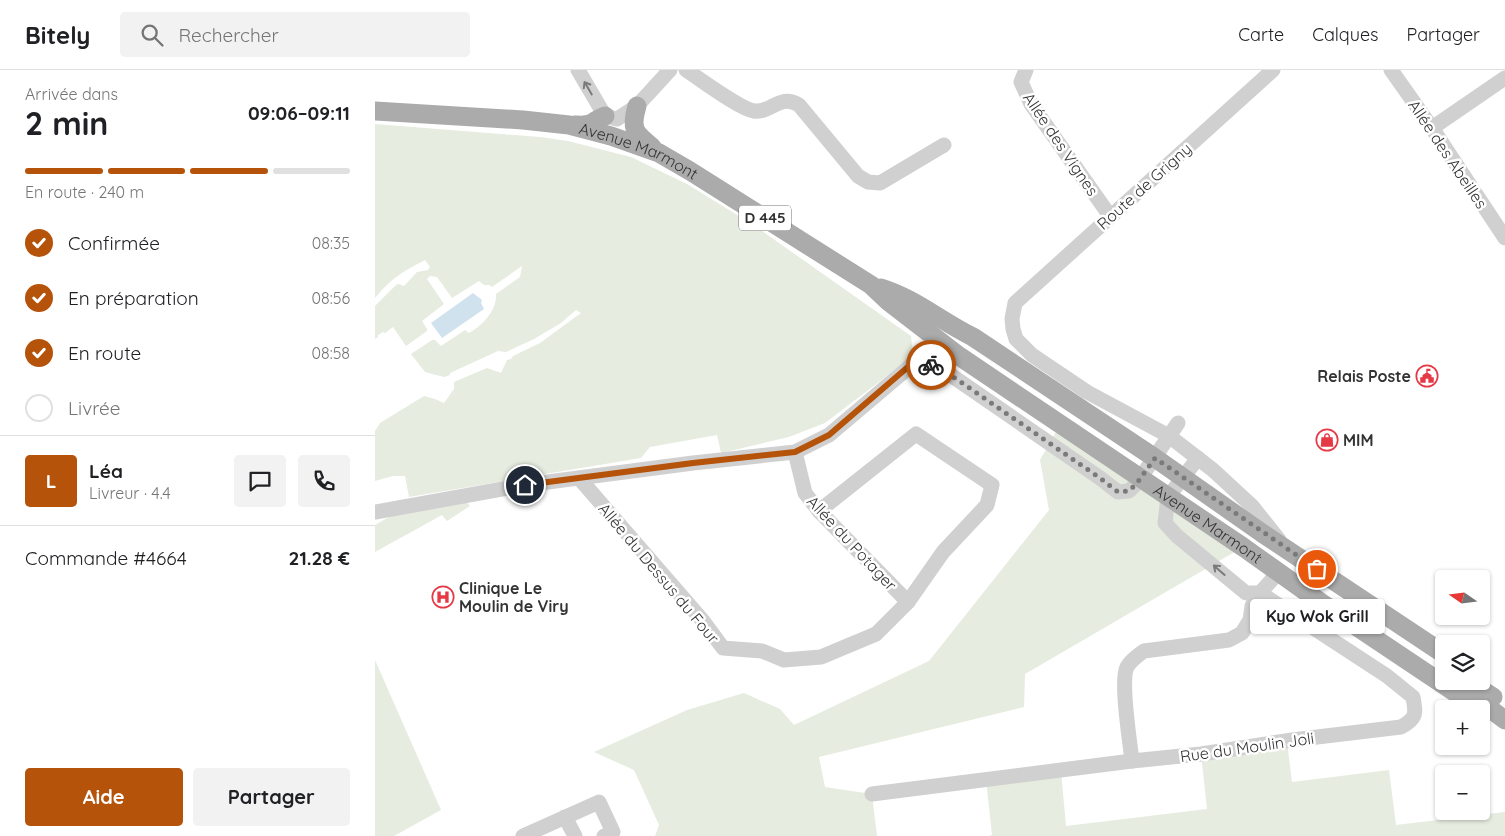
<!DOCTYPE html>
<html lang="fr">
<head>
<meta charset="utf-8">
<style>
  :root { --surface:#fff; --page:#f2f2f2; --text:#202124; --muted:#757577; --line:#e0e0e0; --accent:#b45309 }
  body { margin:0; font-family:Quicksand,sans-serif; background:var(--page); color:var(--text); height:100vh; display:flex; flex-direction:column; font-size:19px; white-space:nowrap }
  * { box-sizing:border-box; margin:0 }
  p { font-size:16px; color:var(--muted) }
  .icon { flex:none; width:28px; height:28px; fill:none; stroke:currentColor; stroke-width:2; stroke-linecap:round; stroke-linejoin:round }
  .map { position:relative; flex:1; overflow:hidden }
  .sheet { display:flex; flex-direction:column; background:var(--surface); width:375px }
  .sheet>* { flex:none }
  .needle { width:32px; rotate:284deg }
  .fabs { position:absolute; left:1060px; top:500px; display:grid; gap:10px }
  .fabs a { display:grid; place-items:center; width:55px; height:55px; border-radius:5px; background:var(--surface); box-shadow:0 1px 4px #0004; font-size:25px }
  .pin { position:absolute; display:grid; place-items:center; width:42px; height:42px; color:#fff; margin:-21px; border:2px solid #fff; border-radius:50%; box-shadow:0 1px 5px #0007 }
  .courier { position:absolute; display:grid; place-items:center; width:50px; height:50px; margin:-25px; border:4px solid #b45309; border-radius:50%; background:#fff; color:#222; box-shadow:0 1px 6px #0007 }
  .bubble { position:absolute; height:35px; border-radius:5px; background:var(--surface); box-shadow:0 1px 4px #0004; font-size:16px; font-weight:800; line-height:35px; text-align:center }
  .head em { font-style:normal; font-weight:800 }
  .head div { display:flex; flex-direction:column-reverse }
  .head { display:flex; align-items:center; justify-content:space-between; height:85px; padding:0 25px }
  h1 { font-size:32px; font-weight:800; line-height:38px }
  .bar { display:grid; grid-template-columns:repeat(4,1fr); gap:8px 5px; align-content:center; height:60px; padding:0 25px }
  .bar i { height:6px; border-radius:4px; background:var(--line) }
  .bar .on { background:var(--accent) }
  .bar p { grid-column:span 4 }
  .line { display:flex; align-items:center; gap:12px; padding:0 25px; border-top:1px solid var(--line) }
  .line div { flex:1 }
  .round { display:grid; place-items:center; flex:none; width:52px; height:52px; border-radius:5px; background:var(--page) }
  ol { padding:0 25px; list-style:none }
  li { display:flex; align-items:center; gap:15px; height:55px }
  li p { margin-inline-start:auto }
  li .icon { padding:5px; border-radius:50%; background:var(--accent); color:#fff; stroke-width:4 }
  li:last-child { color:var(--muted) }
  li i { width:28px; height:28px; border:2px solid var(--line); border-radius:50% }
  .primary-button { display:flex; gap:10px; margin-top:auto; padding:10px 25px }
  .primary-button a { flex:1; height:58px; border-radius:5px; background:var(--accent); color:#fff; font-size:20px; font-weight:800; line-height:58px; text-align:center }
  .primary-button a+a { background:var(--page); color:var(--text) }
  header { display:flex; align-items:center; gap:30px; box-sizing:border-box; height:70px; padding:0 25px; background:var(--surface); border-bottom:1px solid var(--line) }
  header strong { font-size:24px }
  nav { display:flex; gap:28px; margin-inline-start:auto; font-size:18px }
  .search { width:350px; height:45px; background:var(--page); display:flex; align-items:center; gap:12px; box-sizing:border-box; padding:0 18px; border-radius:5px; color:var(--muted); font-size:19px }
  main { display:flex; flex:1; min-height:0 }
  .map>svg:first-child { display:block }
  .green { fill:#e6ecdf }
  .water { fill:#cfe2ee }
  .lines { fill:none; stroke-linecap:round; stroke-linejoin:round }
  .minor { stroke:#d0d0d0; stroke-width:15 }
  .major { stroke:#ababab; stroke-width:19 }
  .oneway { stroke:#7a7a7a }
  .done { stroke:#7a7a7a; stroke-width:5; stroke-dasharray:0 9 }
  .route { stroke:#b45309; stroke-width:6 }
  .labels { text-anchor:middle; stroke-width:5; stroke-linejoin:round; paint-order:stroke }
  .shield { fill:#fff; stroke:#707070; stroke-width:1 }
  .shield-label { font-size:15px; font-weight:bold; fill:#333 }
  .street-label { font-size:16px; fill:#333; stroke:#fff }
  .poi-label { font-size:16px; font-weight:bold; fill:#333; stroke:#fff; text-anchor:start }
</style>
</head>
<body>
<header>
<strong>Bitely</strong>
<div class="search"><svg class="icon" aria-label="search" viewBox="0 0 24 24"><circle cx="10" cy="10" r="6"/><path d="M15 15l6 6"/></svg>Rechercher</div>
<nav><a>Carte</a><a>Calques</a><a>Partager</a></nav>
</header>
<main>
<section class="sheet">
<div class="head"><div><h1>2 min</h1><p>Arrivée dans</p></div><em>09:06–09:11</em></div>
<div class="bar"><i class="on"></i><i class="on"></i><i class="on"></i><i></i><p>En route · 240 m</p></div>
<ol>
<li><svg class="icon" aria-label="check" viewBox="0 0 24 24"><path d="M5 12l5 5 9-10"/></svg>Confirmée<p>08:35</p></li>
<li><svg class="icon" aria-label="check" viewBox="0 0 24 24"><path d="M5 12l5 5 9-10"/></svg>En préparation<p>08:56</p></li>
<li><svg class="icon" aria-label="check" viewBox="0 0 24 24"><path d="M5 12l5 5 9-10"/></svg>En route<p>08:58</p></li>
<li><i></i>Livrée</li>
</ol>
<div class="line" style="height:90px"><b class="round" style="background:var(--accent);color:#fff">L</b><div><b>Léa</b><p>Livreur · 4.4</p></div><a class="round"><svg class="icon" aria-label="chat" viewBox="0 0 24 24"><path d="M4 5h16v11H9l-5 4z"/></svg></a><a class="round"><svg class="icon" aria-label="phone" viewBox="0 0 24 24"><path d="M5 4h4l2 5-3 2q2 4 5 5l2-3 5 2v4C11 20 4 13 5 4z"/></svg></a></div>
<div class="line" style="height:65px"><div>Commande #4664</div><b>21.28 €</b></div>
<div class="primary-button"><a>Aide</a><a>Partager</a></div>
</section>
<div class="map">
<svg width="1130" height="766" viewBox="0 0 1130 766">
  <rect width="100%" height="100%" fill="#fff"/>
  <g class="green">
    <path d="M 0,54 L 165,67 L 193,71 L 256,87 L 312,114 L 380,156 L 536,266 L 538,284 L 534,289 L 450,353 L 414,367 L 346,383 L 342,365 L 275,377 L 266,388 L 34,427 L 30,406 L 18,406 L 0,411 L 0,419 L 0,361 L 5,353 L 49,326 L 60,329 L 69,333 L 79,319 L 79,312 L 112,298 L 126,303 L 132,290 L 136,289 L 138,286 L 165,273 L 206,243 L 201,240 L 186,253 L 159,269 L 131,282 L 123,281 L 75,303 L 75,305 L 69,307 L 50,302 L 36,284 L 57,270 L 60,270 L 66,276 L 90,260 L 94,263 C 107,256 122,241 121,224 L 145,207 L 147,196 L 117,217 L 114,215 L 109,215 L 104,211 L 77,228 L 62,207 L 55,206 L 52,209 L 69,234 L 47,251 L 52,259 L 52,261 L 31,276 L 18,257 L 10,263 L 8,262 L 3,265 L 3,267 L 0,269 L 0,236 L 21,215 L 24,214 L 29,216 L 42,202 L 53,200 L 55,197 L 50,190 C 27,202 17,208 0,228 Z"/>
    <polygon points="683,358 863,480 650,604 649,637 444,687 450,717 497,724 502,766 280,766 284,755 259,700 219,682 312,640 369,623 405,639 419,655 554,591 674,440 665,390"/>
    <polygon points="91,431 95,436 72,451 67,445 0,482 0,455 21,443"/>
    <polygon points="0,590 66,740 19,766 0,766"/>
    <polygon points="912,672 917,712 1014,700 1021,755 1130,742 1130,766 614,766 617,765 611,710 686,701 691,756 832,739 826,684"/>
  </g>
  <polygon class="water" points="98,223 107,230 106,233 109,239 67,268 56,253"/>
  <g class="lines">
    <g class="minor">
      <polyline points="203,0 230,46 242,49 262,36 295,0"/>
      <path d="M 311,0 C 325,9 365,39 379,41 C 397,43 405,23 424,35 L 483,106 L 493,112 L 505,113 L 569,75"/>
      <polyline points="651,0 646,12 656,34 735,146"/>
      <polyline points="898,0 640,233 637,249 638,259 641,269 657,285 712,322 794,366 838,400 877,436 904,470"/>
      <polyline points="1016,0 1057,58 1130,168"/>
      <polyline points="1057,58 1130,8"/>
      <polyline points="541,290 564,297 725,408 743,422 754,421 762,413 803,353"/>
      <polyline points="420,382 430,423 444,441 533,532"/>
      <polyline points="204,408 328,551 348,578 387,581 409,590 446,587 501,564 533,532 568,482 612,435 617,415 541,364 444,441"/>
      <polyline points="0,442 150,415 318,393 420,382 454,365 565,271"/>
      <path d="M 757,691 C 755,672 745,611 752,597 C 756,590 762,586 769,581 L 854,570 L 867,563 L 875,550 L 877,536 L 885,523 L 903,503"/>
      <path d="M 497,724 L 757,691 L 826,684 L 917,670 L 1026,657 C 1042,648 1041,644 1038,627 L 1012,606 L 885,523 L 871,523 L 802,466 L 790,453 L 793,427 L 823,388"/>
      <polyline points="190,747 200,766"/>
      <polyline points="148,766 224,732 238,762 229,766"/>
    </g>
    <g class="major">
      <path d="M 262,36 C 255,60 260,63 277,77"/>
      <path id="s1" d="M 0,41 L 148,50 L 194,55 L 236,66 L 284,83 L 315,101 L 496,215 L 514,232 L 584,286 L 868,477 L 951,536 L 1105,639"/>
      <path d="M 199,55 C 205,55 212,56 217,53 C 222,50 224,48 230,46"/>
      <path d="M 506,218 C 539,228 567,252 598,267 L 780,388 L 887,463 L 1069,584"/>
      <polyline points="1093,611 1118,627"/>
      <polyline points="1098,626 1130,650"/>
    </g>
  </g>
  <defs><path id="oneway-shaft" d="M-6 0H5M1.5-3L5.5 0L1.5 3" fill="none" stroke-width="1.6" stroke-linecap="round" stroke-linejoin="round" transform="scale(1.25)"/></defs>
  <g class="oneway">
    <use href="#oneway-shaft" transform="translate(213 18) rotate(-120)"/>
    <use href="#oneway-shaft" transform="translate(844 500) rotate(-139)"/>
  </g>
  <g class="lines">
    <polyline class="done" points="556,295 564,297 725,408 743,422 754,421 762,413 780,388 942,499"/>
    <polyline class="route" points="150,415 318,393 420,382 454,365 541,290 556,295"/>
  </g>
  <defs>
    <g id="civic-ring" transform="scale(1.125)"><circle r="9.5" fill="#fff" stroke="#e63946" stroke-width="1.5"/><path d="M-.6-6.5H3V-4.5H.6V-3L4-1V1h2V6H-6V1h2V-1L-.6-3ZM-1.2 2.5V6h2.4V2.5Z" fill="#e63946"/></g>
    <g id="shop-ring" transform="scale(1.125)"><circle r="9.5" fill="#fff" stroke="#e63946" stroke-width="1.5"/><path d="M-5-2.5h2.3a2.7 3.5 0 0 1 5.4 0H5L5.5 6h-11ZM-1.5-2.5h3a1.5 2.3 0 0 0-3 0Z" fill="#e63946"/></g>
    <g id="hospital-ring" transform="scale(1.125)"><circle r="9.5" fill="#fff" stroke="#e63946" stroke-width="1.5"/><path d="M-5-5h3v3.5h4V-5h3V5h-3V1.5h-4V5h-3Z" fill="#e63946"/></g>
  </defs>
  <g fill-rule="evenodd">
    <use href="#civic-ring" x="1052" y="306"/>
    <use href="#shop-ring" x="952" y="370"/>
    <use href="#hospital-ring" x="68" y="527"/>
  </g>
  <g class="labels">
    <rect class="shield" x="364" y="135.5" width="52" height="25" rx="4"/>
    <g class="shield-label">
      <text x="390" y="153">D 445</text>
    </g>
    <g class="street-label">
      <text transform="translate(686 74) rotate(56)" y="6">Allée des Vignes</text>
      <text dy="6" stroke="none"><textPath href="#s1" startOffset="269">Avenue Marmont</textPath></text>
      <text transform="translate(1073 84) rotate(56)" y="6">Allée des Abeilles</text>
      <text transform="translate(769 116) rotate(-42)" y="6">Route de Grigny</text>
      <text dy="6" stroke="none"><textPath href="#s1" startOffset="952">Avenue Marmont</textPath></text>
      <text transform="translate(477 473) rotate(47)" y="6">Allée du Potager</text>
      <text transform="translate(284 503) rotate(50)" y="6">Allée du Dessus du Four</text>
      <text transform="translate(872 677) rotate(-8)" y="6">Rue du Moulin Joli</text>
    </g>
    <g class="poi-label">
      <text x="1036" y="312" text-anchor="end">Relais Poste</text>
      <text x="968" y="376">MIM</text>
      <text x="84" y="524">Clinique Le<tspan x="84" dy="18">Moulin de Viry</tspan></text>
    </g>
  </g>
</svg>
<div class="fabs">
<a><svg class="needle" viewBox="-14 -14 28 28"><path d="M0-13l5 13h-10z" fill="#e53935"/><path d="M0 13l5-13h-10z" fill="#757577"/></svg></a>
<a><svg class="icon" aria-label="layers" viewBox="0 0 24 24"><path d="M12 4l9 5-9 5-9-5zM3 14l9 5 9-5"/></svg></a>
<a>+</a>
<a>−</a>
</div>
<div class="pin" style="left:942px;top:499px;background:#ea580c"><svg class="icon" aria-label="bag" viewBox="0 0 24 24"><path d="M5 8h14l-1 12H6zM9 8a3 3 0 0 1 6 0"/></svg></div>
<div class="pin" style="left:150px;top:415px;background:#1f2937"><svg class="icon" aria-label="home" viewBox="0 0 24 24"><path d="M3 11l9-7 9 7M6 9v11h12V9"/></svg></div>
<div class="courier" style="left:556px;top:295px"><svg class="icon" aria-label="bike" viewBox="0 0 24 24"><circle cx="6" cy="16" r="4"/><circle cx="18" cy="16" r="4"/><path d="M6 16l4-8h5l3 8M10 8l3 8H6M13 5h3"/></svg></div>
<div class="bubble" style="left:875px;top:529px;width:135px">Kyo Wok Grill</div>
</div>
</main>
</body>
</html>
